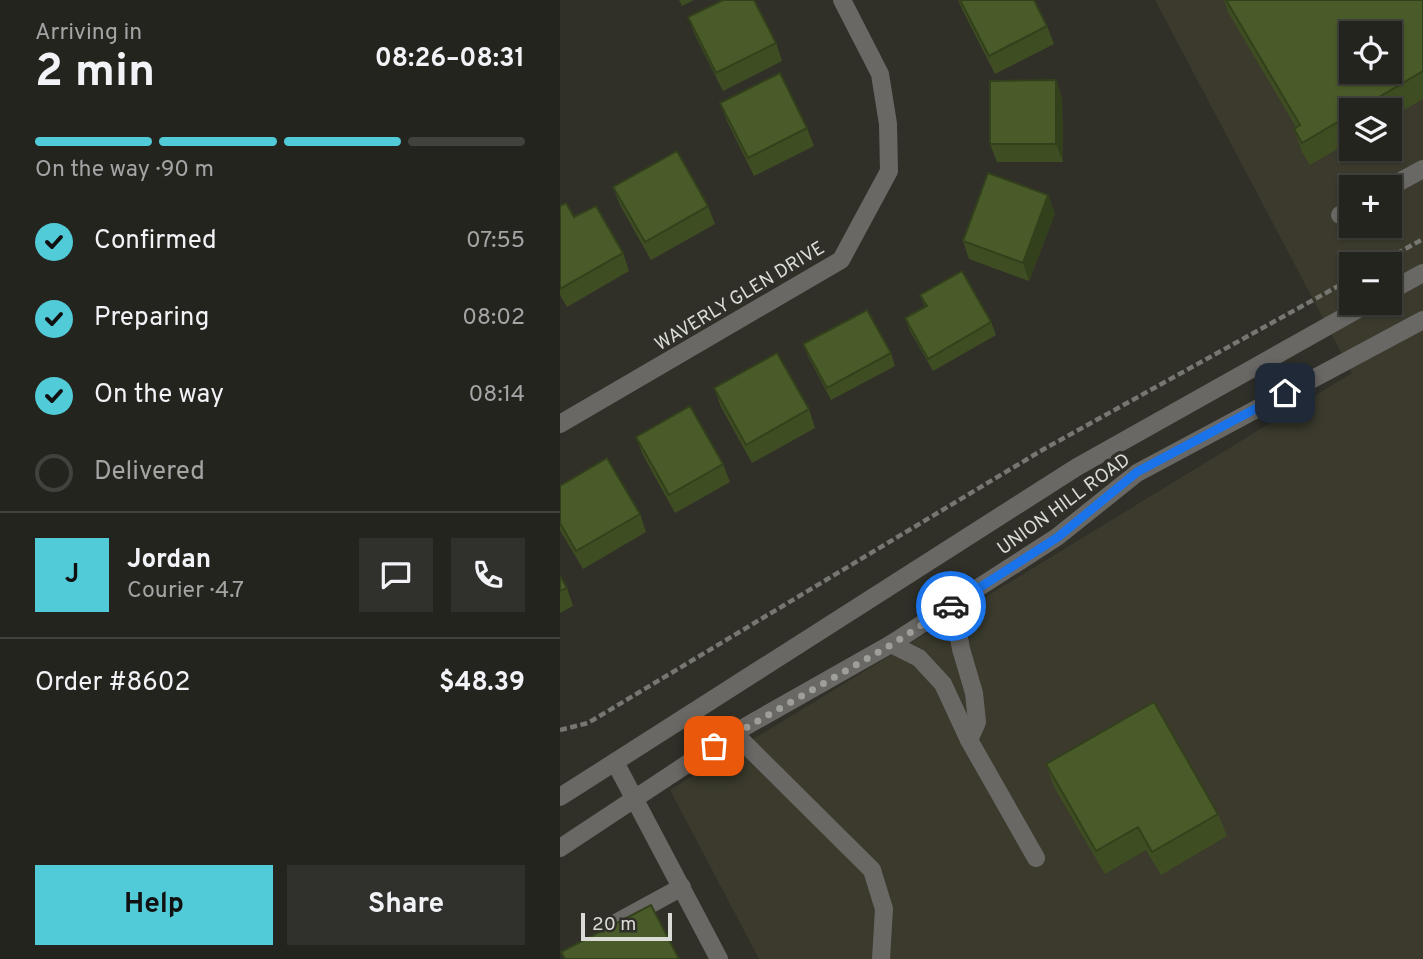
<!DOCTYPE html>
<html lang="en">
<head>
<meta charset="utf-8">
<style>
  :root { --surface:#24241f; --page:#30302c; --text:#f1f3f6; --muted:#a3a4a4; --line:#41413d; --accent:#52cbd9 }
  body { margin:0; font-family:Overpass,sans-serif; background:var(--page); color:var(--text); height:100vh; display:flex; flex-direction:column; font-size:26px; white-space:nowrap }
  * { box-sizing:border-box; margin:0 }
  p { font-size:23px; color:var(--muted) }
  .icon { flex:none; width:38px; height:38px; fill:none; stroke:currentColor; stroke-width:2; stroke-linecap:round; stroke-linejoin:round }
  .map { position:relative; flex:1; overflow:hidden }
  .sheet { display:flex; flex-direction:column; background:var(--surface); width:560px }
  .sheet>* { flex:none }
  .tools { position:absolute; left:779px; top:21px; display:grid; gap:14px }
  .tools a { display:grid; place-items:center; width:63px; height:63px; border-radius:0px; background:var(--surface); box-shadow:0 2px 5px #0004,0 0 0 2px var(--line); font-size:35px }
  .scale { position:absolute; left:21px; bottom:18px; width:91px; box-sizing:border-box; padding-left:7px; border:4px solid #dbdbd7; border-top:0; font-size:19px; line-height:24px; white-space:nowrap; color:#dbdbd7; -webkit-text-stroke:5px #303029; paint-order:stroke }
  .pin { position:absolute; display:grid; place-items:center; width:60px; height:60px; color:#fff; margin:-30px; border-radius:14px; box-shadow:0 4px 10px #0006 }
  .courier { position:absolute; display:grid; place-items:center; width:70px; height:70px; margin:-35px; border:5px solid #1a73e8; border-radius:50%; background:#fff; color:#222; box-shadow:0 2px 9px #0007 }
  .overview em { font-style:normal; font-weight:700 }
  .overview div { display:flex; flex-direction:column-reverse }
  .overview { display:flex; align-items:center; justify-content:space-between; height:119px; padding:0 35px }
  h1 { font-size:46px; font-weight:700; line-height:52px }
  .bar { display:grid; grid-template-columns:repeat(4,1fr); gap:10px 7px; align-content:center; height:84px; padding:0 35px }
  .bar i { height:9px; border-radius:5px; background:var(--line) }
  .bar .current { background:var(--accent) }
  .bar p { grid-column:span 4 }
  .line { display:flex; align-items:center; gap:18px; padding:0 35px; border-top:2px solid var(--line) }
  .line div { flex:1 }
  .round { display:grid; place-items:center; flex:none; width:74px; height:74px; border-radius:0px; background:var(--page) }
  ol { padding:0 35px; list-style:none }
  li { display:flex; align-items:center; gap:21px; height:77px }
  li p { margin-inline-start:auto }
  li .icon { padding:7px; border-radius:50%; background:var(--accent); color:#111; stroke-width:4 }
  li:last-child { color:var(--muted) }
  li i { width:38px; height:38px; border:4px solid var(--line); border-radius:50% }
  .cta { display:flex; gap:14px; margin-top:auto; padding:14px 35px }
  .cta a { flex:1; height:80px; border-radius:0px; background:var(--accent); color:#111; font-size:28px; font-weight:700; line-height:80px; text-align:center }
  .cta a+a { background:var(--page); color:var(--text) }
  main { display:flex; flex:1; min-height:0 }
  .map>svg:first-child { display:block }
  .built { fill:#3b3a2d; fill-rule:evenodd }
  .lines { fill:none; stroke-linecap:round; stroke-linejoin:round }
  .path { stroke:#777771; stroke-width:4.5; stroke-dasharray:7 3.5; stroke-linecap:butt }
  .minor { stroke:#6a6865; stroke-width:18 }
  .wall { fill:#3f4e22 }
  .shaded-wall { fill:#33401c }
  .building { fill:#495b28; stroke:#33401c; stroke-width:2; fill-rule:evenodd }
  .done { stroke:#9f9f9a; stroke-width:7; stroke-dasharray:0 12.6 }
  .route { stroke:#1a73e8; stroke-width:9 }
  .labels { text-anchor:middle; stroke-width:7; stroke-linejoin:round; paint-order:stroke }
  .street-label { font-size:19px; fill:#dbdbd7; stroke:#303029 }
</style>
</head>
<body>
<main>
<section class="sheet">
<div class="overview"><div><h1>2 min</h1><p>Arriving in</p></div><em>08:26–08:31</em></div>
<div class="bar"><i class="current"></i><i class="current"></i><i class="current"></i><i></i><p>On the way · 90 m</p></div>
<ol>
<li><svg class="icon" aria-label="check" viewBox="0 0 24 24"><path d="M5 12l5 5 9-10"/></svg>Confirmed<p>07:55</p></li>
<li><svg class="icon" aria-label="check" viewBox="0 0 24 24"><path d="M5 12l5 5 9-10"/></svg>Preparing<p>08:02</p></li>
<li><svg class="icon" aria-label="check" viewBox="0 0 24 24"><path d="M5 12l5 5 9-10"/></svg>On the way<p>08:14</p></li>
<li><i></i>Delivered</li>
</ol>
<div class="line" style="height:126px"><b class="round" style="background:var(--accent);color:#111">J</b><div><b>Jordan</b><p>Courier · 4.7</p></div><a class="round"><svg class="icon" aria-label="chat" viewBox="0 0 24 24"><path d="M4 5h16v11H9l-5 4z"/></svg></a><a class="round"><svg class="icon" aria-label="phone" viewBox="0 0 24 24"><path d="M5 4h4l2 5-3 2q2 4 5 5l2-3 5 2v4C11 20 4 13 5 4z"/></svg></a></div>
<div class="line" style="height:91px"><div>Order #8602</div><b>$48.39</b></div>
<div class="cta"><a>Help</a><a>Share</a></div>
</section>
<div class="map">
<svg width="863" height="959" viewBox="0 0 863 959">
  <rect width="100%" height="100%" fill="#303029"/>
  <path class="built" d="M 595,0 L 863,0 L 863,959 L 199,959 L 110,790 L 792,373 ZM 791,33 L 830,33 L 830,72 L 791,72 ZM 791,110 L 830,110 L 830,149 L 791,149 ZM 791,187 L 830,187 L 830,226 L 791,226 ZM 791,264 L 830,264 L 830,303 L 791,303 Z"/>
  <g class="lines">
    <g class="path">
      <polyline points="818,264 863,239"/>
      <polyline points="0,730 28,723 484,449 791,279"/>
    </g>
    <g class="minor">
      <polyline points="830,187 863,169"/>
      <polyline points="780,215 791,209"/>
      <polyline points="830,291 863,273"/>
      <polyline points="0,424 281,260 329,171 328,124 320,74 282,0"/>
      <polyline points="393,605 401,649 414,693 417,722 409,740"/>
      <polyline points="331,644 359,658 383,684 409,740 476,858"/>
      <polyline points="174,733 312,870 324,909 321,959"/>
      <polyline points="55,762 159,959"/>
      <polyline points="0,797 517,467 809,303"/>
      <polyline points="0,848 174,733 331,644 497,537 577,473 863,320"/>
      <polyline points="45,929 122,887"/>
    </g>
  </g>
  <g class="wall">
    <polygon points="119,0 134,0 122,6"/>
    <polygon points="398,0 474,0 487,26 494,44 435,74 402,9"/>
    <polygon points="664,0 863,0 863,99 830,118 830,110 791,110 791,141 750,165 742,152 734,129 736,127 668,12"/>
    <polygon points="128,17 216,43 222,61 163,91 135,35"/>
    <polygon points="496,80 502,98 503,162 437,162 430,144"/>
    <polygon points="160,103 247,128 254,146 194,176 167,121"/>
    <polygon points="53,187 148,206 155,224 91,260 60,205"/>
    <polygon points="0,206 63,253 69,271 7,307 0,295"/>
    <polygon points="495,213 469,281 409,259 403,241"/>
    <polygon points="360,295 431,322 436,335 373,371 350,331 345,318 365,307"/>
    <polygon points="243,344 331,353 335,366 271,400 248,356"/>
    <polygon points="154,388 249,409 255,428 192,463 161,407"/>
    <polygon points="76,437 163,464 170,482 115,513 83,455"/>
    <polygon points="0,486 80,514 86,532 23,569 0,530"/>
    <polygon points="0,576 7,588 13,606 0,613"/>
    <polygon points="486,764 658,814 667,836 601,875 586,850 545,874 494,787"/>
  </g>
  <g class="shaded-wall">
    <polygon points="496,80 502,98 503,162 496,144"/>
    <polygon points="488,195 495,213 469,281 463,263"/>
  </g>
  <g class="building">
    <polygon points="163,0 194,0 216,43 156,73 128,17"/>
    <polygon points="400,0 474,0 487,26 429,56"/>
    <path d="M 666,0 L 863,0 L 863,71 L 797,110 L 791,110 L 791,114 L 742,143 L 734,129 L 740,125 ZM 791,33 L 830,33 L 830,72 L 791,72 Z"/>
    <polygon points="220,73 247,128 188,158 160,103"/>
    <polygon points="496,80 496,144 430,144 430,81"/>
    <polygon points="117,151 148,206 85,242 53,187"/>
    <polygon points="428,173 488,195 463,263 403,241"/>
    <polygon points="6,203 14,217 36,206 63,253 0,289 0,206"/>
    <polygon points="402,271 431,322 368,359 345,318 367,306 360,295"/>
    <polygon points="307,310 331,353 267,388 243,344"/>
    <polygon points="217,353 249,409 186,445 154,388"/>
    <polygon points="130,406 163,464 109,495 76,437"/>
    <polygon points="47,458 80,514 16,551 0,523 0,486"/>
    <polygon points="0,576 7,588 0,591"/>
    <polygon points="594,702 658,814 592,852 578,827 536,851 486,764"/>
    <polygon points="91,905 119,959 5,959 1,952"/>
  </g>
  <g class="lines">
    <polyline class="done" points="154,746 331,645 391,606"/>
    <polyline class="route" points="391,606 498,537 577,472 725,393"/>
  </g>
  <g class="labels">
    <g class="street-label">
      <text transform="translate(179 295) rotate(-31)" y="7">WAVERLY GLEN DRIVE</text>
      <text transform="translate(503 503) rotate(-36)" y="7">UNION HILL ROAD</text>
    </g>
  </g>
</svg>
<div class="tools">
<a><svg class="icon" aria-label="locate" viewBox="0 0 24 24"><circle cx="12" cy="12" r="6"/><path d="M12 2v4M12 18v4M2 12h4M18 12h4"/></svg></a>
<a><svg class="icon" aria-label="layers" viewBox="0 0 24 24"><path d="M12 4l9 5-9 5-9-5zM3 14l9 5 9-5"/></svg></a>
<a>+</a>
<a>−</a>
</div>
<div class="scale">20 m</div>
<div class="pin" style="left:154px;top:746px;background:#ea580c"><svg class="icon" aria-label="bag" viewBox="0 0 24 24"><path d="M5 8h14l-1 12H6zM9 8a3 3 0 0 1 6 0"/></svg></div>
<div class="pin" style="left:725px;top:393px;background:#1f2937"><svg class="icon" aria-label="home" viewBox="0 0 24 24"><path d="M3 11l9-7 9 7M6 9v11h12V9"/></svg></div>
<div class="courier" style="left:391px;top:606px"><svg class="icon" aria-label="car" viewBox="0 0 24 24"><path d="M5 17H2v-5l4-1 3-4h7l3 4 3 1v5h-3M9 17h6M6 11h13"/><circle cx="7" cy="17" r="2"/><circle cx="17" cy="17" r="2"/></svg></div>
</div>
</main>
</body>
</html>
